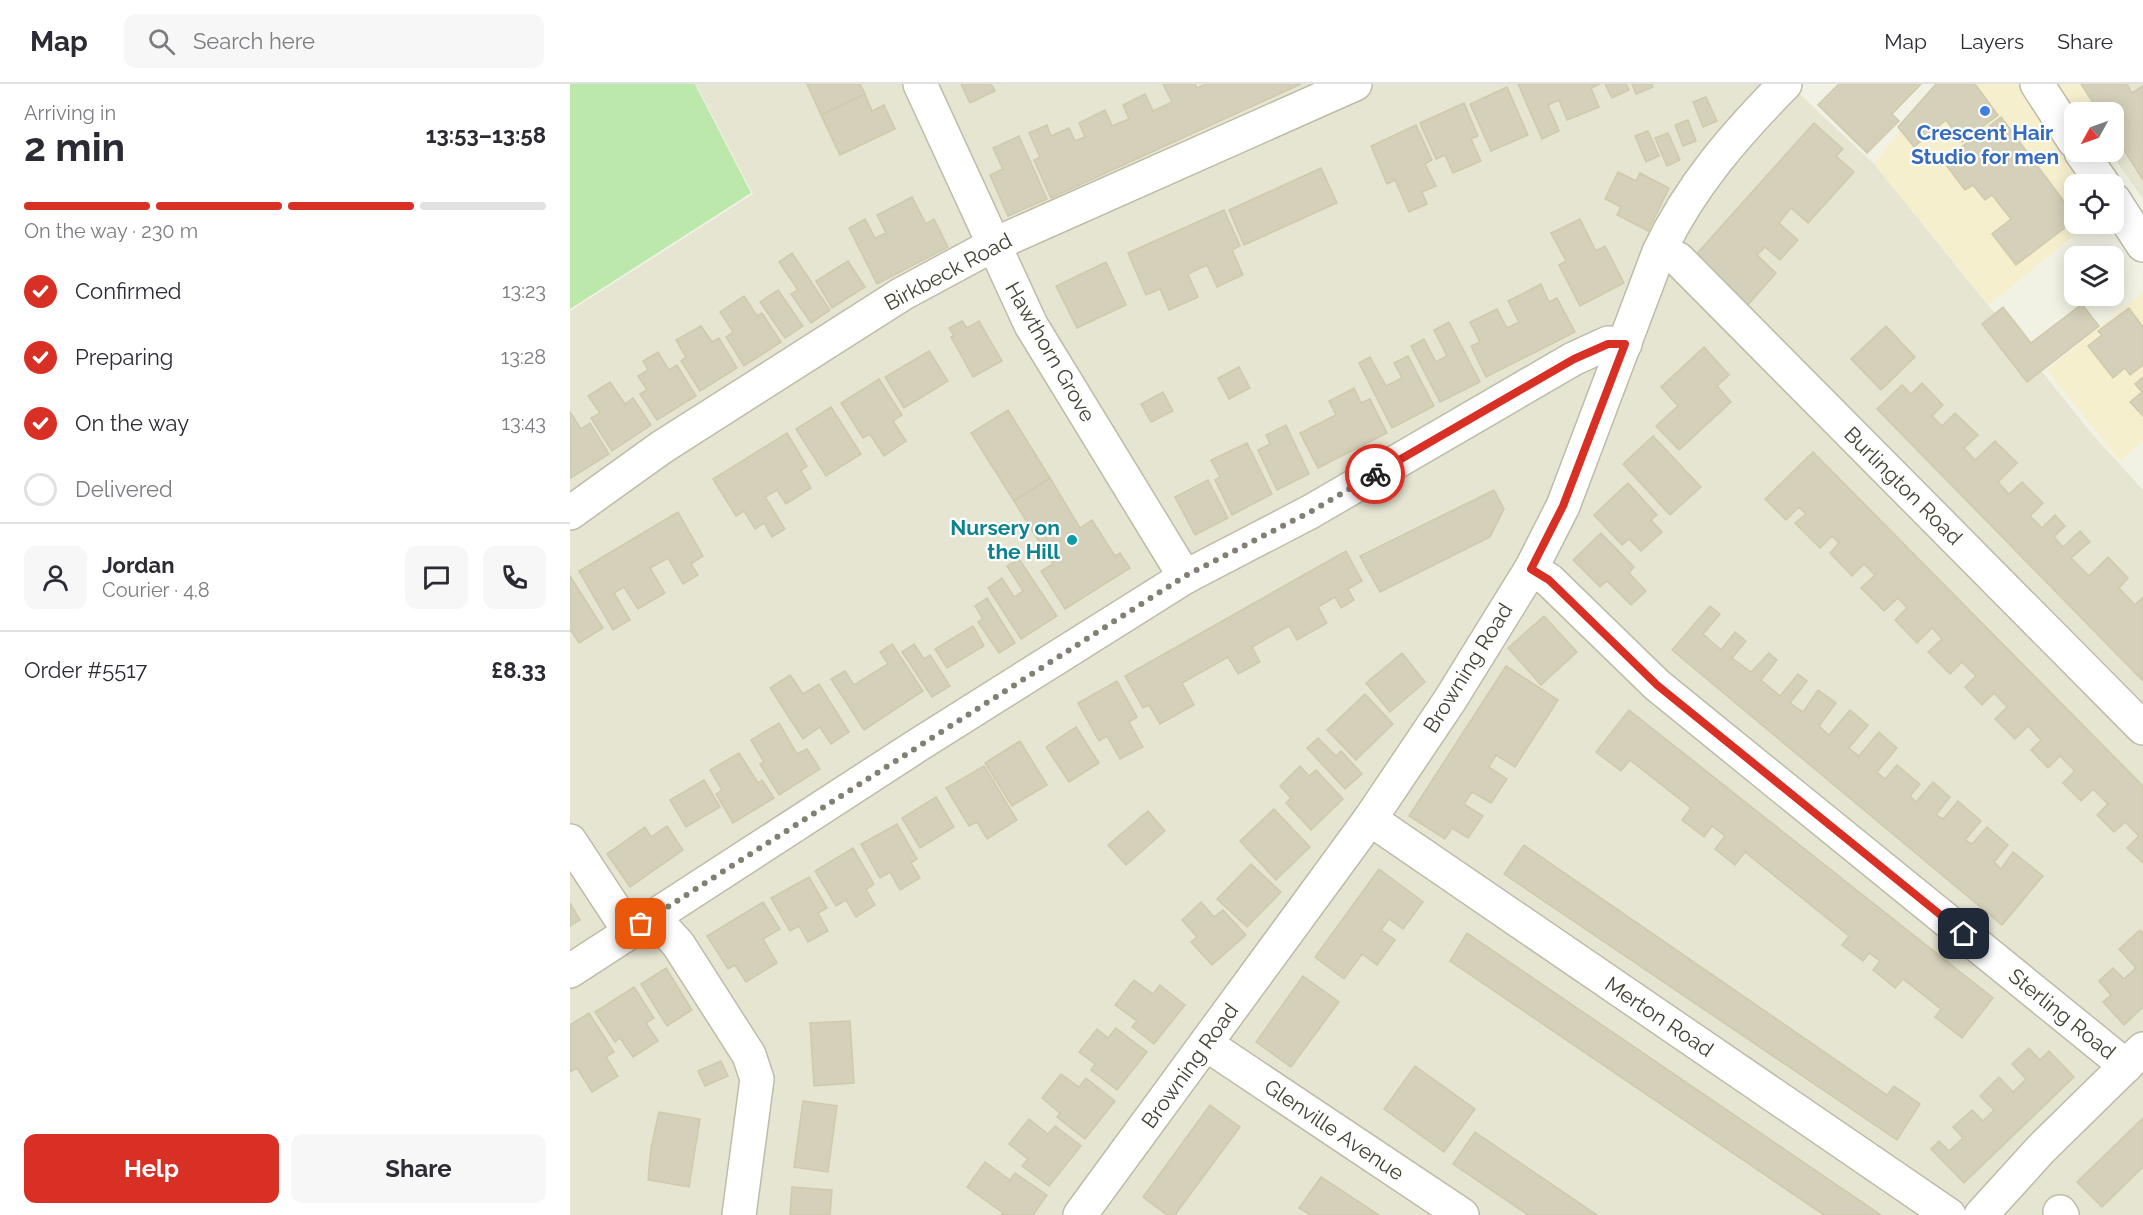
<!DOCTYPE html>
<html lang="en">
<head>
<meta charset="utf-8">
<style>
  :root { --surface:#fff; --page:#f7f7f7; --text:#2b2b33; --muted:#7c7c81; --line:#e1e1e2; --accent:#d93025 }
  body { margin:0; font-family:Raleway,sans-serif; background:var(--page); color:var(--text); height:100vh; display:flex; flex-direction:column; font-size:22px; white-space:nowrap }
  * { box-sizing:border-box; margin:0 }
  p { font-size:20px; color:var(--muted) }
  .icon { flex:none; width:33px; height:33px; fill:none; stroke:currentColor; stroke-width:2; stroke-linecap:round; stroke-linejoin:round }
  .map { position:relative; flex:1; overflow:hidden }
  .sheet { display:flex; flex-direction:column; background:var(--surface); width:570px }
  .sheet>* { flex:none }
  .needle { width:39px; rotate:230deg }
  .buttons { position:absolute; left:1494px; top:18px; display:grid; gap:12px }
  .buttons a { display:grid; place-items:center; width:60px; height:60px; border-radius:12px; background:var(--surface); box-shadow:0 3px 15px #0003; font-size:30px }
  .pin { position:absolute; display:grid; place-items:center; width:51px; height:51px; color:#fff; margin:-26px; border-radius:12px; box-shadow:0 3px 9px #0006 }
  .courier { position:absolute; display:grid; place-items:center; width:60px; height:60px; margin:-30px; border:4px solid #d93025; border-radius:50%; background:#fff; color:#222; box-shadow:0 2px 8px #0007 }
  .headline em { font-style:normal; font-weight:700 }
  .headline div { display:flex; flex-direction:column-reverse }
  .headline { display:flex; align-items:center; justify-content:space-between; height:102px; padding:0 24px }
  h1 { font-size:39px; font-weight:700; line-height:45px }
  .bar { display:grid; grid-template-columns:repeat(4,1fr); gap:9px 6px; align-content:center; height:72px; padding:0 24px }
  .bar i { height:8px; border-radius:4px; background:var(--line) }
  .bar .selected { background:var(--accent) }
  .bar p { grid-column:span 4 }
  .line { display:flex; align-items:center; gap:15px; padding:0 24px; border-top:2px solid var(--line) }
  .line div { flex:1 }
  .round { display:grid; place-items:center; flex:none; width:63px; height:63px; border-radius:12px; background:var(--page) }
  ol { padding:0 24px; list-style:none }
  li { display:flex; align-items:center; gap:18px; height:66px }
  li p { margin-inline-start:auto }
  li .icon { padding:6px; border-radius:50%; background:var(--accent); color:#fff; stroke-width:4 }
  li:last-child { color:var(--muted) }
  li i { width:33px; height:33px; border:3px solid var(--line); border-radius:50% }
  .primary-button { display:flex; gap:12px; margin-top:auto; padding:12px 24px }
  .primary-button a { flex:1; height:69px; border-radius:12px; background:var(--accent); color:#fff; font-size:24px; font-weight:700; line-height:69px; text-align:center }
  .primary-button a+a { background:var(--page); color:var(--text) }
  header { display:flex; align-items:center; gap:36px; box-sizing:border-box; height:84px; padding:0 30px; background:var(--surface); border-bottom:2px solid var(--line) }
  header strong { font-size:28px }
  nav { display:flex; gap:33px; margin-inline-start:auto; font-size:21px }
  .search { width:420px; height:54px; background:var(--page); display:flex; align-items:center; gap:15px; box-sizing:border-box; padding:0 21px; border-radius:12px; color:var(--muted); font-size:22px }
  main { display:flex; flex:1; min-height:0 }
  .map>svg:first-child { display:block }
  .residential { fill:#e6e5d2 }
  .commercial { fill:#f5efce }
  .green { fill:#bde8ab }
  .building { fill:#d4d0b9; stroke:#cfcaac; stroke-width:1.5 }
  .lines { fill:none; stroke-linecap:round; stroke-linejoin:round }
  .minor-casing { stroke:#bebca6; stroke-width:36 }
  .minor { stroke:#fff; stroke-width:33 }
  .done { stroke:#818072; stroke-width:6; stroke-dasharray:0 10.8 }
  .route { stroke:#d93025; stroke-width:8 }
  .shop-dot { fill:#3f7fe0; stroke:#fff; stroke-width:2 }
  .culture-dot { fill:#0f9aa8; stroke:#fff; stroke-width:2 }
  .labels { text-anchor:middle; stroke-width:4.5; stroke-linejoin:round; paint-order:stroke }
  .shop-label { font-size:21px; font-weight:bold; fill:#366cbe; stroke:#fff }
  .street-label { font-size:21px; fill:#444234; stroke:#fff }
  .culture-label { font-size:21px; font-weight:bold; fill:#0d838f; stroke:#fff; text-anchor:end }
</style>
</head>
<body>
<header>
<strong>Map</strong>
<div class="search"><svg class="icon" aria-label="search" viewBox="0 0 24 24"><circle cx="10" cy="10" r="6"/><path d="M15 15l6 6"/></svg>Search here</div>
<nav><a>Map</a><a>Layers</a><a>Share</a></nav>
</header>
<main>
<section class="sheet">
<div class="headline"><div><h1>2 min</h1><p>Arriving in</p></div><em>13:53–13:58</em></div>
<div class="bar"><i class="selected"></i><i class="selected"></i><i class="selected"></i><i></i><p>On the way · 230 m</p></div>
<ol>
<li><svg class="icon" aria-label="check" viewBox="0 0 24 24"><path d="M5 12l5 5 9-10"/></svg>Confirmed<p>13:23</p></li>
<li><svg class="icon" aria-label="check" viewBox="0 0 24 24"><path d="M5 12l5 5 9-10"/></svg>Preparing<p>13:28</p></li>
<li><svg class="icon" aria-label="check" viewBox="0 0 24 24"><path d="M5 12l5 5 9-10"/></svg>On the way<p>13:43</p></li>
<li><i></i>Delivered</li>
</ol>
<div class="line" style="height:108px"><a class="round"><svg class="icon" aria-label="person" viewBox="0 0 24 24"><circle cx="12" cy="8" r="4"/><path d="M4 21q1-7 8-7t8 7"/></svg></a><div><b>Jordan</b><p>Courier · 4.8</p></div><a class="round"><svg class="icon" aria-label="chat" viewBox="0 0 24 24"><path d="M4 5h16v11H9l-5 4z"/></svg></a><a class="round"><svg class="icon" aria-label="phone" viewBox="0 0 24 24"><path d="M5 4h4l2 5-3 2q2 4 5 5l2-3 5 2v4C11 20 4 13 5 4z"/></svg></a></div>
<div class="line" style="height:78px"><div>Order #5517</div><b>£8.33</b></div>
<div class="primary-button"><a>Help</a><a>Share</a></div>
</section>
<div class="map">
<svg width="1573" height="1131" viewBox="0 0 1573 1131">
  <rect width="100%" height="100%" fill="#f2f2e4"/>
  <g class="residential">
    <polygon points="126,0 1219,0 1304,80 1523,351 1573,406 1573,1131 0,1131 0,227 183,110"/>
    <polygon points="1556,0 1573,0 1573,115 1540,68 1544,68 1544,28 1514,28"/>
  </g>
  <g class="commercial">
    <polygon points="1367,0 1554,0 1504,28 1527,100 1504,100 1504,140 1518,140 1419,221 1304,80"/>
    <polygon points="1573,208 1573,357 1550,377 1477,286"/>
  </g>
  <polygon class="green" points="0,0 125,0 181,109 0,225"/>
  <g class="building">
    <polygon points="237,0 290,0 295,10 251,31"/>
    <polygon points="391,0 421,0 425,7 400,19"/>
    <polygon points="593,0 625,0 627,4 636,0 731,0 481,114 464,76 470,73 459,49 477,41 481,52 499,44 505,57 515,53 509,39 535,26 542,42 559,35 553,21 575,10 583,27 602,18"/>
    <polygon points="948,0 1030,0 1021,4 1029,23 997,36 989,16 978,21 989,47 972,55"/>
    <polygon points="1035,0 1056,0 1059,6 1042,14"/>
    <polygon points="1062,0 1082,0 1083,3 1066,10"/>
    <polygon points="1269,0 1351,0 1322,30 1329,37 1297,69 1248,21"/>
    <polygon points="1366,0 1405,0 1428,31 1392,58 1376,36 1344,63 1328,43"/>
    <polygon points="1511,0 1557,0 1562,9 1573,2 1573,96 1544,50 1544,28 1529,28"/>
    <polygon points="937,3 958,51 921,67 900,20"/>
    <polygon points="295,10 302,27 314,21 325,45 270,71 251,31"/>
    <polygon points="1136,13 1147,37 1133,43 1123,18"/>
    <polygon points="894,19 908,52 901,55 911,77 883,89 875,71 866,75 850,39"/>
    <polygon points="1431,33 1504,131 1504,137 1446,181 1422,150 1441,135 1422,111 1415,116 1403,101 1395,106 1373,77"/>
    <polygon points="1118,36 1126,57 1113,62 1105,41"/>
    <polygon points="1244,39 1273,65 1266,72 1284,88 1238,139 1221,124 1209,139 1228,156 1210,176 1195,163 1187,171 1206,189 1176,223 1122,175"/>
    <polygon points="846,41 862,76 855,80 866,102 852,108 857,120 839,128 825,96 817,100 801,62"/>
    <polygon points="1078,47 1089,72 1076,78 1065,52"/>
    <polygon points="1098,49 1110,76 1097,82 1085,54"/>
    <polygon points="449,52 477,115 438,132 420,91 433,85 423,64"/>
    <polygon points="751,84 767,119 674,161 659,126"/>
    <polygon points="1048,88 1066,97 1070,89 1099,104 1078,147 1047,131 1051,123 1035,115"/>
    <polygon points="342,113 356,140 364,135 378,163 307,200 279,144 295,135 305,154 316,149 307,131"/>
    <polygon points="654,126 670,162 662,166 673,191 647,203 637,181 618,190 628,213 599,226 590,205 576,211 558,169"/>
    <polygon points="1010,135 1026,167 1035,162 1054,199 1010,222 989,181 996,177 981,149"/>
    <polygon points="222,169 260,226 241,239 221,210 228,206 209,178"/>
    <polygon points="278,177 295,203 262,224 246,197"/>
    <polygon points="536,178 556,221 507,244 486,202"/>
    <polygon points="971,200 979,218 987,214 1005,248 916,293 901,262 910,258 900,238 927,225 937,244 949,238 938,217"/>
    <polygon points="208,206 233,242 215,254 190,218"/>
    <polygon points="174,212 187,232 192,229 211,258 174,282 156,253 163,248 150,228"/>
    <polygon points="1512,220 1529,242 1457,298 1412,240 1433,223 1461,259"/>
    <polygon points="1559,224 1573,243 1573,281 1560,291 1555,284 1543,294 1518,262 1532,251 1528,247"/>
    <polygon points="392,237 397,244 409,237 432,277 403,293 381,253 384,252 379,244"/>
    <polygon points="879,238 910,298 870,318 841,262 854,255 866,278 877,272 864,246"/>
    <polygon points="131,242 142,258 149,254 167,284 130,307 111,277 116,273 106,256"/>
    <polygon points="1316,242 1345,273 1311,306 1281,275"/>
    <polygon points="1134,263 1159,291 1147,302 1161,318 1109,366 1086,342 1108,322 1091,303"/>
    <polygon points="359,267 378,297 334,324 315,293"/>
    <polygon points="88,268 99,286 107,281 126,312 87,336 70,310 77,306 68,292 78,286 73,277"/>
    <polygon points="838,272 864,322 822,344 789,279 800,273 816,302 832,294 824,279"/>
    <polygon points="669,283 680,304 659,315 648,294"/>
    <polygon points="1573,293 1573,332 1560,318 1572,308 1565,300"/>
    <polygon points="309,295 332,331 323,337 336,357 314,372 300,350 293,354 271,319"/>
    <polygon points="40,298 55,320 63,314 81,341 42,367 21,334 30,329 18,312"/>
    <polygon points="1352,299 1373,321 1362,332 1372,342 1385,329 1408,351 1394,364 1405,376 1425,357 1447,379 1428,398 1439,410 1452,398 1473,419 1460,432 1472,444 1485,431 1495,442 1484,453 1493,463 1510,447 1520,458 1501,474 1519,492 1538,473 1558,494 1549,504 1565,521 1573,513 1573,597 1307,325 1332,301 1341,310"/>
    <polygon points="784,304 791,319 800,315 817,349 748,384 730,349 766,331 759,317"/>
    <polygon points="593,308 603,327 581,338 571,320"/>
    <polygon points="261,323 291,370 256,392 226,345"/>
    <polygon points="438,326 480,394 444,417 401,349"/>
    <polygon points="0,328 11,345 20,339 39,370 1,394"/>
    <polygon points="716,341 739,390 707,406 688,366 700,360 696,351"/>
    <polygon points="217,349 237,382 231,387 241,404 216,420 207,406 195,413 215,445 202,453 194,439 185,445 174,427 166,432 143,395"/>
    <polygon points="1083,352 1131,403 1100,431 1053,380"/>
    <polygon points="677,359 702,410 662,431 645,396 650,393 641,376"/>
    <polygon points="1243,368 1573,702 1573,779 1557,764 1569,752 1555,738 1544,748 1527,731 1538,720 1523,705 1511,717 1493,699 1505,687 1490,672 1478,684 1461,666 1471,656 1458,642 1445,655 1425,635 1437,623 1424,609 1412,621 1395,603 1406,592 1392,578 1380,590 1358,568 1372,555 1362,544 1347,559 1325,536 1337,524 1328,514 1314,527 1291,504 1305,491 1294,480 1282,492 1260,469 1269,459 1262,452 1250,464 1225,439 1236,430 1229,423 1216,436 1195,415"/>
    <polygon points="480,394 510,444 522,436 545,472 550,469 560,484 495,525 471,487 483,480 444,417"/>
    <polygon points="638,396 658,434 625,451 605,413"/>
    <polygon points="1058,399 1087,431 1081,436 1092,448 1071,467 1059,455 1052,461 1024,431"/>
    <polygon points="924,406 934,425 920,453 810,508 790,472"/>
    <polygon points="108,428 133,472 121,480 128,491 113,500 98,474 80,484 95,509 68,525 54,503 44,509 60,536 43,546 9,487"/>
    <polygon points="1031,449 1064,483 1059,489 1076,507 1061,521 1037,497 1030,503 1003,476"/>
    <polygon points="776,467 792,497 778,505 784,516 771,524 765,513 748,523 757,539 727,556 719,542 682,563 690,578 668,590 658,573 612,599 624,621 590,640 579,621 573,624 555,592"/>
    <polygon points="449,475 487,532 451,555 418,504 432,494 444,513 453,507 437,482"/>
    <polygon points="0,492 33,544 9,559 0,545"/>
    <polygon points="417,514 445,559 429,569 408,538 413,535 405,522"/>
    <polygon points="1140,522 1150,530 1133,550 1151,566 1165,548 1176,557 1162,574 1181,588 1199,569 1207,576 1191,596 1210,612 1228,590 1237,597 1220,619 1233,628 1248,606 1266,619 1249,642 1259,651 1280,626 1298,641 1279,664 1289,672 1309,648 1327,664 1307,688 1315,695 1327,681 1350,700 1340,712 1346,718 1363,698 1380,713 1366,731 1373,735 1388,717 1411,737 1395,756 1402,760 1417,743 1438,761 1424,778 1431,785 1443,768 1473,792 1432,841 1102,566"/>
    <polygon points="974,532 1007,568 971,601 938,564"/>
    <polygon points="403,542 414,562 377,584 365,565"/>
    <polygon points="322,560 353,607 294,646 261,595 275,587 284,601 318,580 310,568"/>
    <polygon points="344,560 354,575 360,571 380,602 362,613 332,568"/>
    <polygon points="832,569 855,598 820,628 796,599"/>
    <polygon points="936,582 988,616 945,683 926,671 919,683 937,695 921,719 902,708 894,720 913,732 898,754 882,744 875,755 839,732"/>
    <polygon points="220,591 233,610 249,600 279,648 261,660 250,643 233,655 200,604"/>
    <polygon points="547,597 567,633 559,638 573,663 550,675 537,652 529,657 508,619"/>
    <polygon points="795,610 823,640 786,676 757,646"/>
    <polygon points="1059,626 1423,914 1392,954 1365,933 1371,925 1333,895 1325,904 1303,886 1310,877 1299,869 1293,877 1272,861 1279,852 1175,768 1165,781 1145,765 1155,752 1142,742 1134,753 1112,736 1121,724 1060,676 1051,687 1026,668"/>
    <polygon points="209,639 227,670 237,665 250,685 209,711 190,680 194,678 181,656"/>
    <polygon points="506,643 529,679 499,698 476,663"/>
    <polygon points="748,654 766,672 771,667 792,690 775,705 737,664"/>
    <polygon points="450,657 477,701 442,722 415,679"/>
    <polygon points="169,669 188,699 192,696 204,714 163,739 146,710 152,706 140,686"/>
    <polygon points="414,682 447,736 417,755 407,738 399,742 376,704"/>
    <polygon points="730,682 739,692 746,686 773,715 741,746 716,719 721,714 710,702"/>
    <polygon points="134,696 150,723 116,743 100,716"/>
    <polygon points="366,713 384,743 350,764 332,734"/>
    <polygon points="704,725 740,763 706,796 670,757"/>
    <polygon points="578,727 595,747 556,781 538,761"/>
    <polygon points="327,740 347,775 341,779 350,794 330,806 320,788 310,794 291,760"/>
    <polygon points="97,742 113,766 60,803 37,770 75,743 81,753"/>
    <polygon points="954,761 1317,1011 1324,1002 1350,1020 1327,1056 934,790"/>
    <polygon points="283,764 304,800 296,806 305,821 286,833 276,816 266,822 245,787"/>
    <polygon points="681,780 711,808 677,843 647,815"/>
    <polygon points="809,785 853,818 833,845 819,835 811,846 825,856 807,881 792,870 774,895 745,873"/>
    <polygon points="239,793 257,824 248,829 258,847 238,858 229,842 220,847 201,814"/>
    <polygon points="193,818 210,845 193,855 207,879 176,898 165,881 158,885 137,852"/>
    <polygon points="631,818 644,833 653,826 676,851 642,881 621,858 627,853 612,836"/>
    <polygon points="0,819 10,836 0,842"/>
    <polygon points="1570,846 1573,849 1573,923 1554,941 1533,918 1541,911 1529,897 1543,884 1554,895 1566,884 1549,865"/>
    <polygon points="897,849 1311,1131 1254,1131 880,877"/>
    <polygon points="96,884 122,926 97,942 71,900"/>
    <polygon points="733,892 769,918 721,983 686,958"/>
    <polygon points="564,896 583,910 590,901 615,921 584,960 562,943 567,937 545,921"/>
    <polygon points="64,903 84,934 76,939 88,957 63,973 50,954 45,958 25,928"/>
    <polygon points="19,929 44,968 36,973 48,992 22,1008 7,984 0,988 0,941"/>
    <polygon points="280,937 284,999 244,1002 240,939"/>
    <polygon points="546,944 577,968 547,1006 521,986 525,980 509,968 527,945 538,954"/>
    <polygon points="1459,964 1470,976 1479,967 1504,993 1394,1099 1361,1065 1369,1057 1379,1067 1393,1054 1383,1043 1402,1026 1413,1037 1424,1026 1410,1012 1429,993 1443,1008 1456,995 1442,980"/>
    <polygon points="151,977 158,992 135,1002 128,987"/>
    <polygon points="845,982 905,1025 874,1068 814,1025"/>
    <polygon points="491,990 509,1003 516,994 545,1017 515,1055 487,1033 490,1029 472,1014"/>
    <polygon points="233,1017 267,1022 258,1088 224,1083"/>
    <polygon points="640,1021 670,1043 605,1131 597,1131 573,1113"/>
    <polygon points="89,1028 130,1035 119,1103 78,1096 81,1064"/>
    <polygon points="1573,1034 1573,1083 1532,1123 1507,1098"/>
    <polygon points="459,1035 478,1050 485,1042 511,1062 479,1102 452,1082 458,1075 439,1060"/>
    <polygon points="905,1048 1027,1131 958,1131 883,1080"/>
    <polygon points="415,1078 440,1096 445,1089 477,1111 463,1131 431,1131 433,1129 397,1103"/>
    <polygon points="751,1093 809,1131 741,1131 729,1124"/>
    <polygon points="222,1103 262,1106 260,1131 220,1131"/>
  </g>
  <g class="lines">
    <g class="minor-casing">
      <g id="minor">
        <polyline points="350,0 461,241 615,493"/>
        <polyline points="1467,0 1504,57"/>
        <polyline points="1511,68 1533,100"/>
        <polyline points="1544,116 1573,161"/>
        <polyline points="1089,168 1108,175 1573,644"/>
        <polyline points="0,429 92,363 332,210 423,161 785,0"/>
        <polyline points="961,485 979,496 1087,601 1556,982"/>
        <polyline points="800,735 1379,1131"/>
        <polyline points="0,757 59,847"/>
        <polyline points="83,833 108,860 179,971 187,995 169,1131"/>
        <polyline points="0,887 348,661 615,493 740,428 1003,275 1038,259 1055,260"/>
        <polyline points="636,960 892,1131"/>
        <polyline points="1490,1128 1492,1131"/>
        <path d="M 510,1131 L 800,735 L 880,616 L 961,485 L 993,422 L 1089,168 C 1120,102 1165,51 1215,0"/>
        <polyline points="1411,1131 1471,1065 1573,965"/>
      </g>
    </g>
    <use href="#minor" class="minor"/>
  </g>
  <g class="lines">
    <polyline class="done" points="71,840 615,492 740,428 805,390"/>
    <polyline class="route" points="805,390 1004,275 1038,260 1055,260 993,422 961,485 979,496 1087,601 1394,850"/>
  </g>
  <circle class="shop-dot" cx="1415" cy="27" r="6"/>
  <circle class="culture-dot" cx="502" cy="456" r="6"/>
  <g class="labels">
    <g class="shop-label">
      <text x="1415" y="56">Crescent Hair<tspan x="1415" dy="24">Studio for men</tspan></text>
    </g>
    <g class="street-label">
      <text transform="translate(378 188) rotate(-28)" y="7">Birkbeck Road</text>
      <text transform="translate(480 268) rotate(60)" y="7">Hawthorn Grove</text>
      <text transform="translate(1333 402) rotate(45)" y="7">Burlington Road</text>
      <text transform="translate(898 584) rotate(-58)" y="7">Browning Road</text>
      <text transform="translate(1492 930) rotate(39)" y="7">Sterling Road</text>
      <text transform="translate(1089 933) rotate(34)" y="7">Merton Road</text>
      <text transform="translate(620 982) rotate(-54)" y="7">Browning Road</text>
      <text transform="translate(764 1046) rotate(34)" y="7">Glenville Avenue</text>
    </g>
    <g class="culture-label">
      <text x="490" y="451">Nursery on<tspan x="490" dy="24">the Hill</tspan></text>
    </g>
  </g>
</svg>
<div class="buttons">
<a><svg class="needle" viewBox="-14 -14 28 28"><path d="M0-13l5 13h-10z" fill="#e53935"/><path d="M0 13l5-13h-10z" fill="#7c7c81"/></svg></a>
<a><svg class="icon" aria-label="locate" viewBox="0 0 24 24"><circle cx="12" cy="12" r="6"/><path d="M12 2v4M12 18v4M2 12h4M18 12h4"/></svg></a>
<a><svg class="icon" aria-label="layers" viewBox="0 0 24 24"><path d="M12 4l9 5-9 5-9-5zM3 14l9 5 9-5"/></svg></a>
</div>
<div class="pin" style="left:71px;top:840px;background:#ea580c"><svg class="icon" aria-label="bag" viewBox="0 0 24 24"><path d="M5 8h14l-1 12H6zM9 8a3 3 0 0 1 6 0"/></svg></div>
<div class="pin" style="left:1394px;top:850px;background:#1f2937"><svg class="icon" aria-label="home" viewBox="0 0 24 24"><path d="M3 11l9-7 9 7M6 9v11h12V9"/></svg></div>
<div class="courier" style="left:805px;top:390px"><svg class="icon" aria-label="bike" viewBox="0 0 24 24"><circle cx="6" cy="16" r="4"/><circle cx="18" cy="16" r="4"/><path d="M6 16l4-8h5l3 8M10 8l3 8H6M13 5h3"/></svg></div>
</div>
</main>
</body>
</html>
